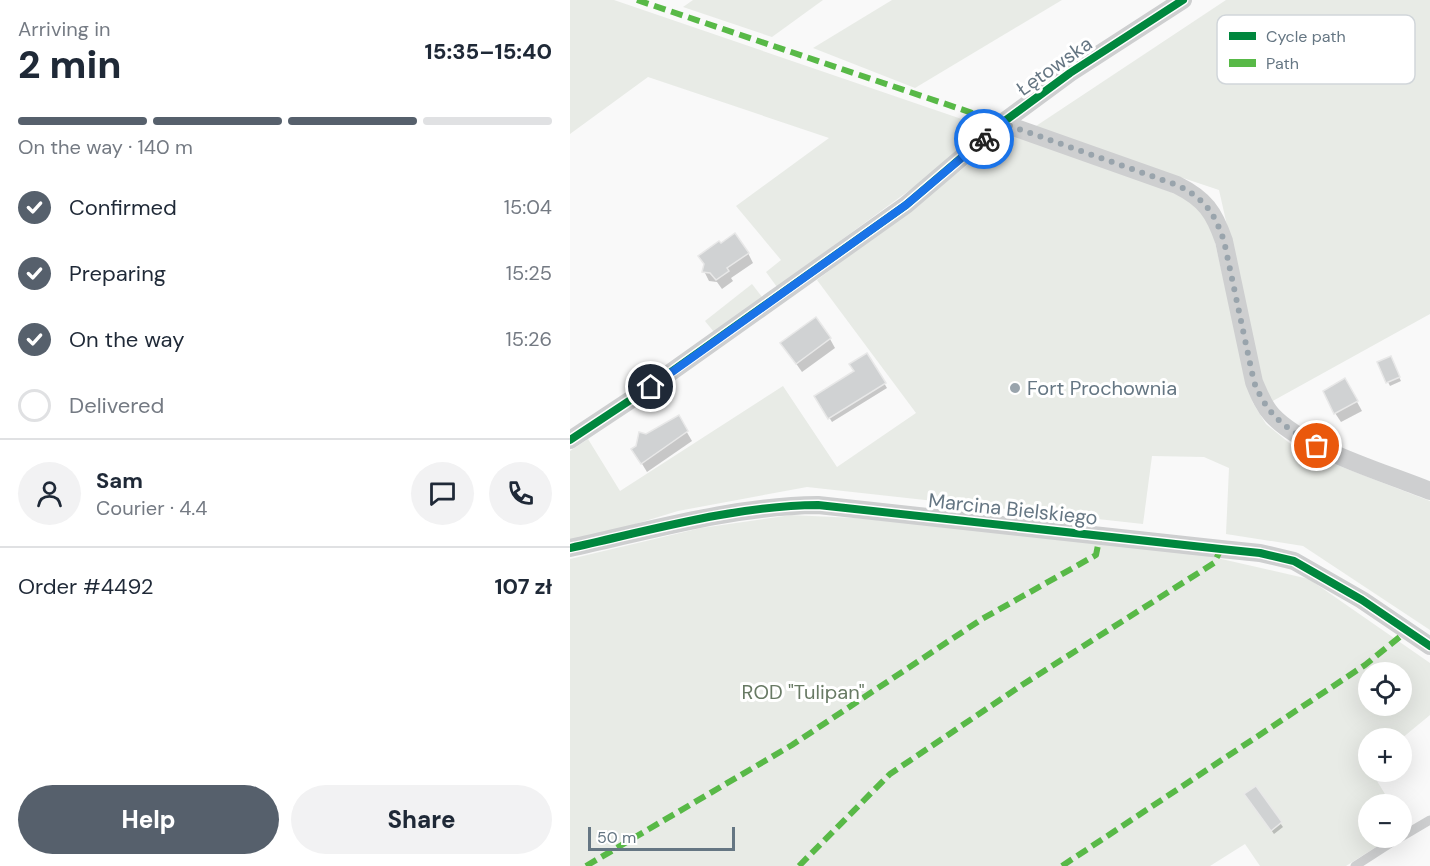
<!DOCTYPE html>
<html lang="en">
<head>
<meta charset="utf-8">
<style>
  :root { --surface:#fff; --page:#f2f2f3; --text:#1f2937; --muted:#747a83; --line:#e0e1e3; --accent:#56606c }
  body { margin:0; font-family:"DM Sans",sans-serif; background:var(--page); color:var(--text); height:100vh; display:flex; flex-direction:column; font-size:22px; white-space:nowrap }
  * { box-sizing:border-box; margin:0 }
  p { font-size:20px; color:var(--muted) }
  .icon { flex:none; width:33px; height:33px; fill:none; stroke:currentColor; stroke-width:2; stroke-linecap:round; stroke-linejoin:round }
  .map { position:relative; flex:1; overflow:hidden }
  .side { display:flex; flex-direction:column; background:var(--surface); width:570px }
  .side>* { flex:none }
  .buttons { position:absolute; left:788px; top:662px; display:grid; gap:12px }
  .buttons a { display:grid; place-items:center; width:54px; height:54px; border-radius:50%; background:var(--surface); box-shadow:0 6px 24px #0002; font-size:30px }
  .scale { position:absolute; left:18px; bottom:15px; width:147px; box-sizing:border-box; padding-left:6px; border:3px solid #657683; border-top:0; font-size:16px; line-height:21px; white-space:nowrap; color:#657683; -webkit-text-stroke:4px #fff; paint-order:stroke }
  .pin { position:absolute; display:grid; place-items:center; width:51px; height:51px; color:#fff; margin:-26px; border:3px solid #fff; border-radius:50%; box-shadow:0 2px 6px #0007 }
  .courier { position:absolute; display:grid; place-items:center; width:60px; height:60px; margin:-30px; border:4px solid #1a73e8; border-radius:50%; background:#fff; color:#222; box-shadow:0 2px 8px #0007 }
  .summary em { font-style:normal; font-weight:800 }
  .summary div { display:flex; flex-direction:column-reverse }
  .summary { display:flex; align-items:center; justify-content:space-between; height:102px; padding:0 18px }
  h1 { font-size:39px; font-weight:800; line-height:45px }
  .bar { display:grid; grid-template-columns:repeat(4,1fr); gap:9px 6px; align-content:center; height:72px; padding:0 18px }
  .bar i { height:8px; border-radius:4px; background:var(--line) }
  .bar .selected { background:var(--accent) }
  .bar p { grid-column:span 4 }
  .line { display:flex; align-items:center; gap:15px; padding:0 18px; border-top:2px solid var(--line) }
  .line div { flex:1 }
  .round { display:grid; place-items:center; flex:none; width:63px; height:63px; border-radius:32px; background:var(--page) }
  ol { padding:0 18px; list-style:none }
  li { display:flex; align-items:center; gap:18px; height:66px }
  li p { margin-inline-start:auto }
  li .icon { padding:6px; border-radius:50%; background:var(--accent); color:#fff; stroke-width:4 }
  li:last-child { color:var(--muted) }
  li i { width:33px; height:33px; border:3px solid var(--line); border-radius:50% }
  .primary-button { display:flex; gap:12px; margin-top:auto; padding:12px 18px }
  .primary-button a { flex:1; height:69px; border-radius:36px; background:var(--accent); color:#fff; font-size:24px; font-weight:800; line-height:69px; text-align:center }
  .primary-button a+a { background:var(--page); color:var(--text) }
  main { display:flex; flex:1; min-height:0 }
  .map>svg:first-child { display:block }
  .green { fill:#e8ebe6; fill-rule:evenodd }
  .shadow { fill:#0003 }
  .building { fill:#d0d2d3; stroke:#e8e8e8; stroke-width:1.5 }
  .lines { fill:none; stroke-linecap:round; stroke-linejoin:round }
  .service { stroke:#cecfd0; stroke-width:9 }
  .minor { stroke:#cecfd0; stroke-width:18 }
  .quiet { stroke:#58b947; stroke-width:6; stroke-dasharray:12 6; stroke-linecap:butt }
  .cycleway-casing { stroke:#fff; stroke-width:11 }
  .cycleway { stroke:#00873e; stroke-width:8 }
  .done { stroke:#99a4ac; stroke-width:6; stroke-dasharray:0 10.8 }
  .route { stroke:#1a73e8; stroke-width:8 }
  .poi-dot { fill:#99a4ac; stroke:#fff; stroke-width:2 }
  .labels { text-anchor:middle; stroke-width:6; stroke-linejoin:round; paint-order:stroke }
  .street-label { font-size:20px; fill:#657683; stroke:#fff }
  .poi-label { font-size:20px; fill:#657683; stroke:#fff; text-anchor:start }
  .park-label { font-size:20px; fill:#687a64; stroke:#fff }
  .key { fill:#fff; stroke:#d1d6da; stroke-width:1.5 }
  .key-label { font-size:16px; fill:#657683 }
</style>
</head>
<body>
<main>
<section class="side">
<div class="summary"><div><h1>2 min</h1><p>Arriving in</p></div><em>15:35–15:40</em></div>
<div class="bar"><i class="selected"></i><i class="selected"></i><i class="selected"></i><i></i><p>On the way · 140 m</p></div>
<ol>
<li><svg class="icon" aria-label="check" viewBox="0 0 24 24"><path d="M5 12l5 5 9-10"/></svg>Confirmed<p>15:04</p></li>
<li><svg class="icon" aria-label="check" viewBox="0 0 24 24"><path d="M5 12l5 5 9-10"/></svg>Preparing<p>15:25</p></li>
<li><svg class="icon" aria-label="check" viewBox="0 0 24 24"><path d="M5 12l5 5 9-10"/></svg>On the way<p>15:26</p></li>
<li><i></i>Delivered</li>
</ol>
<div class="line" style="height:108px"><a class="round"><svg class="icon" aria-label="person" viewBox="0 0 24 24"><circle cx="12" cy="8" r="4"/><path d="M4 21q1-7 8-7t8 7"/></svg></a><div><b>Sam</b><p>Courier · 4.4</p></div><a class="round"><svg class="icon" aria-label="chat" viewBox="0 0 24 24"><path d="M4 5h16v11H9l-5 4z"/></svg></a><a class="round"><svg class="icon" aria-label="phone" viewBox="0 0 24 24"><path d="M5 4h4l2 5-3 2q2 4 5 5l2-3 5 2v4C11 20 4 13 5 4z"/></svg></a></div>
<div class="line" style="height:78px"><div>Order #4492</div><b>107 zł</b></div>
<div class="primary-button"><a>Help</a><a>Share</a></div>
</section>
<div class="map">
<svg width="860" height="866" viewBox="0 0 860 866">
  <rect width="100%" height="100%" fill="#f9f9f9"/>
  <g class="green">
    <polygon points="0,0 44,0 415,127 363,173 207,287 196,272 211,260 166,206 259,138 78,77 0,134"/>
    <polygon points="123,0 253,0 202,37 113,7"/>
    <polygon points="322,0 492,0 345,88 243,48"/>
    <polygon points="656,0 860,0 860,314 699,403 696,399 649,190 463,128"/>
    <polygon points="442,131 624,201 642,229 675,374 683,403 696,424 728,450 860,501 860,630 733,546 656,534 659,468 634,457 582,456 573,524 237,487 108,511 23,537 0,542 0,451 18,439 50,491 213,386 267,467 346,413 247,280"/>
    <polygon points="182,284 192,297 144,332 135,321"/>
    <path d="M 221,515 L 285,518 L 603,548 L 739,579 L 860,663 L 860,715 L 831,739 L 798,738 L 798,771 L 801,771 L 821,804 L 798,804 L 798,837 L 822,837 L 776,866 L 690,866 L 675,844 L 640,866 L 0,866 L 0,559 L 131,528 ZM 798,672 L 831,672 L 831,705 L 798,705 Z"/>
  </g>
  <g class="shadow">
    <polygon points="178,253 183,263 161,278 163,281 152,289 147,282 139,281 134,271"/>
    <polygon points="260,339 265,348 232,372 218,352"/>
    <polygon points="297,355 317,388 262,422 246,396 286,372"/>
    <polygon points="822,362 831,381 820,386 818,382"/>
    <polygon points="775,380 792,411 771,422 765,413"/>
    <polygon points="108,417 122,441 77,472 63,449 76,436"/>
    <polygon points="685,788 713,827 704,834 678,798"/>
  </g>
  <g class="building">
    <polygon points="165,233 179,253 157,268 159,271 146,280 140,273 132,272 134,264 128,256 149,241 151,243"/>
    <polygon points="246,317 261,338 226,364 210,343"/>
    <polygon points="297,353 316,383 258,419 244,396 284,371 279,364"/>
    <polygon points="821,356 830,377 816,383 807,362"/>
    <polygon points="775,378 788,401 764,414 753,391"/>
    <polygon points="109,415 118,431 71,464 61,449 66,446 69,432 76,434"/>
    <polygon points="686,786 712,822 701,831 674,794"/>
  </g>
  <g class="lines">
    <g class="service">
      <polyline points="831,837 860,820"/>
      <polyline points="785,866 830,837"/>
    </g>
    <g class="minor">
      <path d="M 432,123 L 607,185 C 635,199 644,212 654,241 L 684,382 C 689,394 693,405 702,415 C 733,449 816,473 860,491"/>
      <polyline points="0,440 80,387 336,205 432,123 500,73 613,0"/>
      <path d="M 0,548 C 82,530 164,506 248,505 L 651,549 L 690,553 L 724,561 L 792,600 L 860,646"/>
    </g>
    <g class="quiet">
      <polyline points="67,0 432,123"/>
      <polyline points="16,866 222,745 412,619 526,555 530,535"/>
      <polyline points="229,866 320,774 452,685 644,563 651,549"/>
      <polyline points="492,866 795,665 837,631"/>
    </g>
    <g class="cycleway-casing">
      <g id="cycleway">
        <polyline points="0,440 80,387 336,205 432,123 500,73 613,0"/>
        <path d="M 0,548 C 82,530 164,506 248,505 L 651,549 L 690,553 L 724,561 L 792,600 L 860,646"/>
      </g>
    </g>
    <use href="#cycleway" class="cycleway"/>
  </g>
  <g class="lines">
    <path class="done" d="M 414,139 L 432,123 L 607,185 C 635,199 644,212 654,241 L 684,382 C 698,417 716,428 747,446"/>
    <polyline class="route" points="81,387 336,205 414,139"/>
  </g>
  <circle class="poi-dot" cx="445" cy="388" r="6"/>
  <g class="labels">
    <g class="street-label">
      <text transform="translate(484 66) rotate(-35)" y="7">Łętowska</text>
      <text transform="translate(443 509) rotate(6)" y="7">Marcina Bielskiego</text>
    </g>
    <g class="poi-label">
      <text x="457" y="395">Fort Prochownia</text>
    </g>
    <g class="park-label">
      <text x="233" y="699">ROD "Tulipan"</text>
    </g>
  </g>
  <rect x="647" y="15" width="198" height="69" rx="9" class="key"/>
  <rect x="659" y="32" width="27" height="8" fill="#00873e"/>
  <rect x="659" y="59" width="27" height="8" fill="#58b947"/>
  <g class="key-label">
    <text x="696" y="42">Cycle path</text>
    <text x="696" y="69">Path</text>
  </g>
</svg>
<div class="buttons">
<a><svg class="icon" aria-label="locate" viewBox="0 0 24 24"><circle cx="12" cy="12" r="6"/><path d="M12 2v4M12 18v4M2 12h4M18 12h4"/></svg></a>
<a>+</a>
<a>−</a>
</div>
<div class="scale">50 m</div>
<div class="pin" style="left:747px;top:446px;background:#ea580c"><svg class="icon" aria-label="bag" viewBox="0 0 24 24"><path d="M5 8h14l-1 12H6zM9 8a3 3 0 0 1 6 0"/></svg></div>
<div class="pin" style="left:81px;top:387px;background:#1f2937"><svg class="icon" aria-label="home" viewBox="0 0 24 24"><path d="M3 11l9-7 9 7M6 9v11h12V9"/></svg></div>
<div class="courier" style="left:414px;top:139px"><svg class="icon" aria-label="bike" viewBox="0 0 24 24"><circle cx="6" cy="16" r="4"/><circle cx="18" cy="16" r="4"/><path d="M6 16l4-8h5l3 8M10 8l3 8H6M13 5h3"/></svg></div>
</div>
</main>
</body>
</html>
